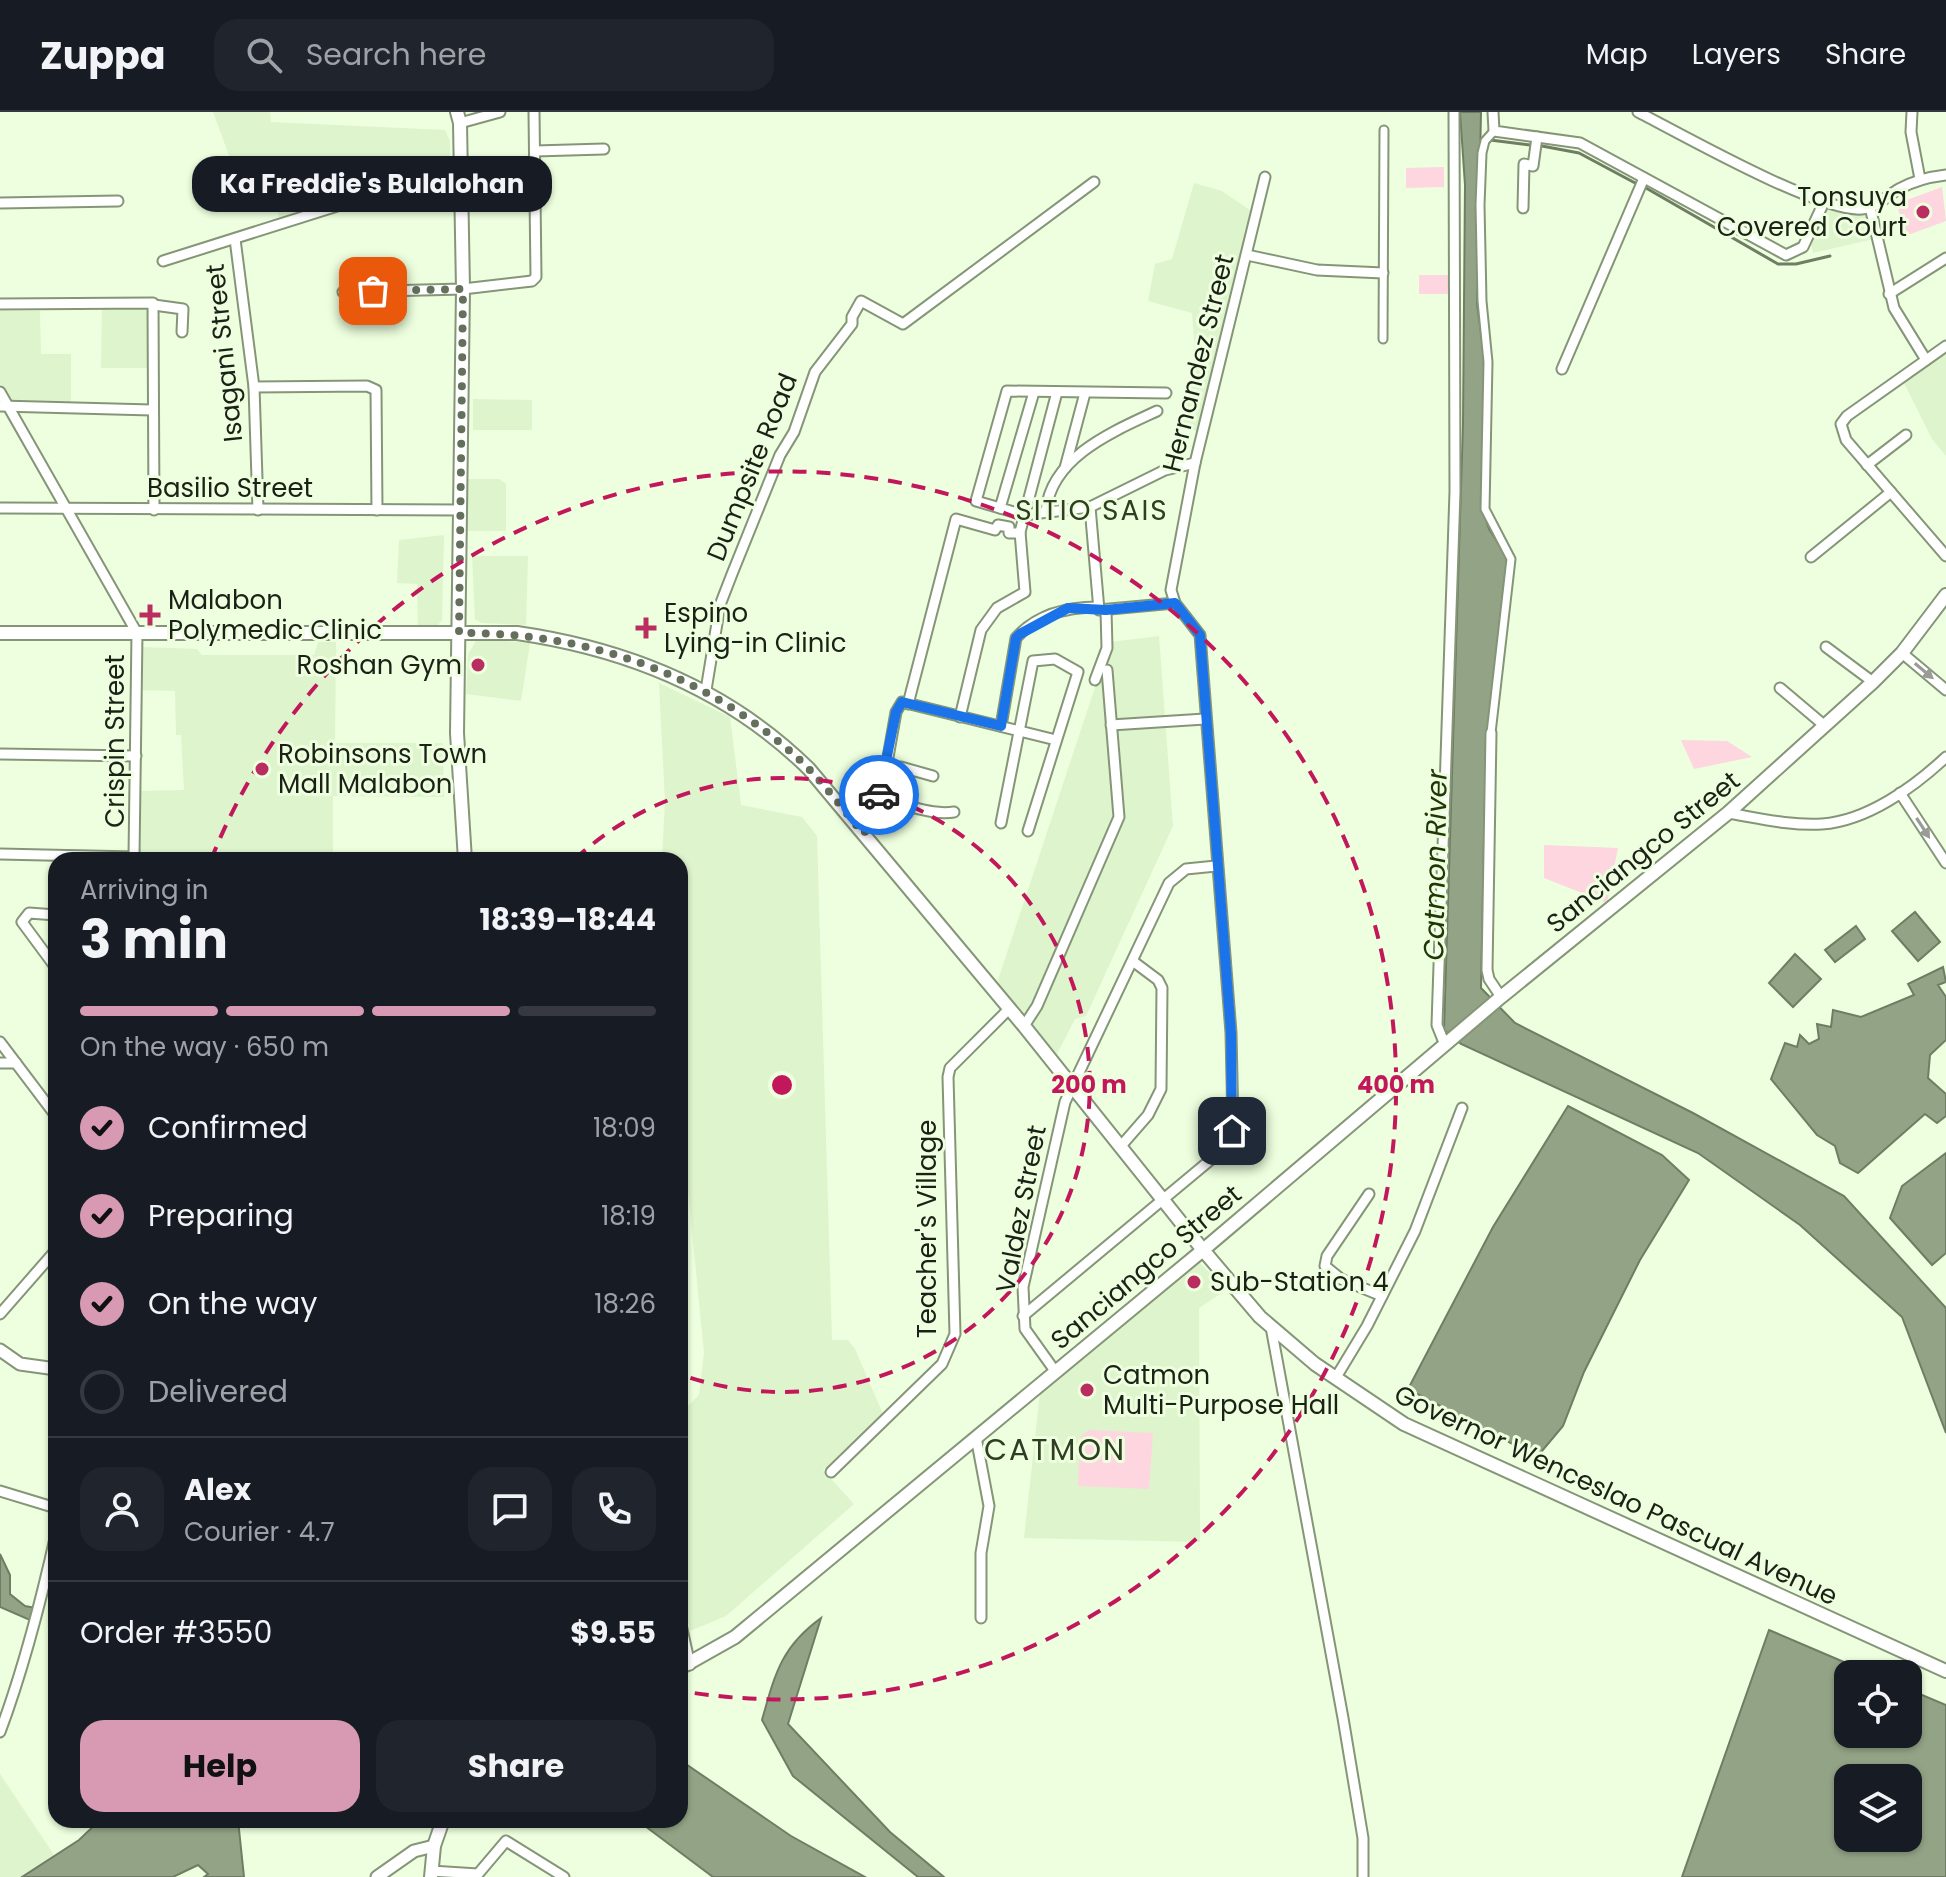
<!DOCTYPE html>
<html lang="en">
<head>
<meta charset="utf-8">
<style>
  :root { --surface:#171b24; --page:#20242c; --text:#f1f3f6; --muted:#9ea1a6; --line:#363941; --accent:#d89ab3 }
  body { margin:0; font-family:Poppins,sans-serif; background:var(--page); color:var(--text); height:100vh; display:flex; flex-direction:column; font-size:30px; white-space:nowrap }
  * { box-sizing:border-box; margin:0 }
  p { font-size:26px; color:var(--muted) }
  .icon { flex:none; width:44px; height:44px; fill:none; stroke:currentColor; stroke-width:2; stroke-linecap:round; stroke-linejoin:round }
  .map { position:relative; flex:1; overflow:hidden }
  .details { position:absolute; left:48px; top:740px; width:640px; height:976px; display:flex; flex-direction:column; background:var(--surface); border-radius:24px; box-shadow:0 2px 6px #0004 }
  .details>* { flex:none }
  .buttons { position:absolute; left:1834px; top:1548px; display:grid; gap:16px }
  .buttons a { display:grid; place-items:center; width:88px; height:88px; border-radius:16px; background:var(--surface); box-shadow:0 2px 6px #0004; font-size:40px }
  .pin { position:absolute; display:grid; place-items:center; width:68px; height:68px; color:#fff; margin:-34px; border-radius:16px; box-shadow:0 4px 12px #0006 }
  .courier { position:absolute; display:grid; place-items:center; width:80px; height:80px; margin:-40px; border:6px solid #1a73e8; border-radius:50%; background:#fff; color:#222; box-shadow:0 2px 10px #0007 }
  .bubble { position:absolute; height:56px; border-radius:24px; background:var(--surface); box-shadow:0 2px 6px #0004; font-size:26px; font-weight:700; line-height:56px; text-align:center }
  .overview em { font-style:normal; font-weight:700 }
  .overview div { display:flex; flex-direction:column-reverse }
  .overview { display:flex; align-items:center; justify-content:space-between; height:136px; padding:0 32px }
  h1 { font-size:52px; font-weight:700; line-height:60px }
  .bar { display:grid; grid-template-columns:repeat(4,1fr); gap:12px 8px; align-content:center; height:96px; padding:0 32px }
  .bar i { height:10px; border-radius:6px; background:var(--line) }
  .bar .on { background:var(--accent) }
  .bar p { grid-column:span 4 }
  .line { display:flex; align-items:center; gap:20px; padding:0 32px; border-top:2px solid var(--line) }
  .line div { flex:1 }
  .round { display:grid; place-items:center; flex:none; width:84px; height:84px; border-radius:24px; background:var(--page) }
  ol { padding:0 32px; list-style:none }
  li { display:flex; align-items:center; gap:24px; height:88px }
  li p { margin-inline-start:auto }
  li .icon { padding:8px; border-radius:50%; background:var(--accent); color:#111; stroke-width:4 }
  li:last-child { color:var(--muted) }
  li i { width:44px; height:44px; border:4px solid var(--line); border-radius:50% }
  .action { display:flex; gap:16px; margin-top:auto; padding:16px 32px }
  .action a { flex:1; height:92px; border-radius:24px; background:var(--accent); color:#111; font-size:32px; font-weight:700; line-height:92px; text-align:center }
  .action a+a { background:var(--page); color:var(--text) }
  header { display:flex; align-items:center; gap:48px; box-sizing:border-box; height:112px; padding:0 40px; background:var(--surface); border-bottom:2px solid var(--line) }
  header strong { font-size:38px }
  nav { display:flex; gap:44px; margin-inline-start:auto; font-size:28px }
  .search { width:560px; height:72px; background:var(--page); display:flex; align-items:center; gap:20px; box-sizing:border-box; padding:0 28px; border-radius:24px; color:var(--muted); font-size:30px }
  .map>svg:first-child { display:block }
  .built { fill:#def4cd }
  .green { fill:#fdd6df }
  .water { fill:#93a486; stroke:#6f7d64; stroke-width:2; fill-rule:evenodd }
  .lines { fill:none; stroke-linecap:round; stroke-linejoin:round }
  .stream { stroke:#6f7d64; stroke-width:3 }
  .pedestrian-casing { stroke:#859678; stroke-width:11 }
  .minor-casing { stroke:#859678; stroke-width:13 }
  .tertiary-casing { stroke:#859678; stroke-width:15 }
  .secondary-casing { stroke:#859678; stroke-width:16 }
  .pedestrian { stroke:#fff; stroke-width:7 }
  .minor { stroke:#fff; stroke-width:9 }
  .tertiary { stroke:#fff; stroke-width:11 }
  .secondary { stroke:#fff; stroke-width:12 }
  .oneway { fill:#989b96 }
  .done { stroke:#646f5c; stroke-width:8; stroke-dasharray:0 14.4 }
  .route { stroke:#1a73e8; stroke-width:10 }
  .ring { fill:none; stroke:#c2185b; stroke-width:4; stroke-dasharray:14 10 }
  .poi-dot { fill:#ba2d61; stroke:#edffde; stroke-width:3 }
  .labels { text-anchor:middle; stroke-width:6; stroke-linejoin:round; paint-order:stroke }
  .poi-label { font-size:26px; fill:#1b2116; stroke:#edffde; text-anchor:start }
  .street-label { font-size:26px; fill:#1b2116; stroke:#edffde }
  .neighbourhood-label { font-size:28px; letter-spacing:2px; fill:#2f3d23; stroke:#edffde }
  .water-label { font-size:28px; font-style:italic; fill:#203606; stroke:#edffde }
  .quarter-label { font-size:30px; letter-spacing:2px; fill:#2f3d23; stroke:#edffde }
  .centre { fill:#c2185b; stroke:#edffde; stroke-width:4 }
  .ring-label { font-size:24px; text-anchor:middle; font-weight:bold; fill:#c2185b; stroke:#edffde; stroke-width:6; stroke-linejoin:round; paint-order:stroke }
</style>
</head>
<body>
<header>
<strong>Zuppa</strong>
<div class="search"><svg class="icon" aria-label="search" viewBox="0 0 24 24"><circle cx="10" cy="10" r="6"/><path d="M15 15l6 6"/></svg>Search here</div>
<nav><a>Map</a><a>Layers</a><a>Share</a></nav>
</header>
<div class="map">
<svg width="1946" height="1765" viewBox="0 0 1946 1765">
  <rect width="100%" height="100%" fill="#edffde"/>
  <g class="built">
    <polygon points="213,0 270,0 271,10 445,18 450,29 450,74 376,76 280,111 274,83 244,84"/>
    <polygon points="1194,71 1222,79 1254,101 1200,320 1182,315 1195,241 1192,201 1148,189 1155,152 1172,147"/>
    <polygon points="1826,95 1869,105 1874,127 1813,141 1810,127"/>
    <polygon points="148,194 149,256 101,256 102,195"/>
    <polygon points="0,199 40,199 41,242 71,242 71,291 11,291 0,271"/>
    <polygon points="1946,239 1946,344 1932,327 1903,269"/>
    <polygon points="473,287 532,288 532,318 473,318"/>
    <polygon points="462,367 499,367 506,372 506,419 462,419"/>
    <polygon points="444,423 442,508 436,515 418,517 417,472 397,471 399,428"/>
    <polygon points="472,444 528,444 526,513 482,511 475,507"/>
    <polygon points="1159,524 1173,714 1086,904 1075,907 1056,944 996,874 1110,530"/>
    <polygon points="477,527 530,531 521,589 466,582 468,542"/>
    <polygon points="318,530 336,530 335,631 443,631 444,685 333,684 333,745 359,748 138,748 139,679 184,678 181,623 176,623 175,579 139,578 140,535 197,537 202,543 314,543"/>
    <polygon points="659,571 730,605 741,693 802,705 817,724 832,1228 848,1228 855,1237 883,1302 823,1358 854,1392 726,1504 690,1519 680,1472 680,1302 699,1283 704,1241 680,998 680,748 662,748 665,689"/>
    <polygon points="1200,1151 1226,1178 1199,1196 1200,1430 1024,1426 1040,1280"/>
    <polygon points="0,1662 54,1743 22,1765 0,1765"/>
  </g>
  <g class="green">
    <polygon points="1444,55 1444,75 1406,76 1406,56"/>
    <polygon points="1942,75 1946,109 1908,123 1896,92"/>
    <polygon points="1419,163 1450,163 1451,182 1419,182"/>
    <polygon points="1681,628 1727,629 1752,645 1694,657"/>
    <polygon points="1544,733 1618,736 1607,791 1544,766"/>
    <polygon points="1089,1318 1153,1321 1149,1377 1078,1374 1080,1325"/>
  </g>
  <g class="water">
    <polygon points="1460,0 1481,0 1477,192 1485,251 1481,393 1489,417 1507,445 1486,631 1481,876 1515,911 1693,1001 1844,1084 1946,1196 1946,1321 1902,1205 1800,1113 1698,1041 1461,932 1444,918 1463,312 1465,73"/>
    <polygon points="1915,800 1940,830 1918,849 1892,819"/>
    <polygon points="1856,814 1865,827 1835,850 1825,838"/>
    <polygon points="1795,842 1821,867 1793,895 1769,871"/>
    <polygon points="1943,855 1946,870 1938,873 1946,885 1946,928 1930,943 1928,966 1946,982 1946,1004 1937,1011 1925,1002 1858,1061 1840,1051 1835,1034 1817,1023 1771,967 1785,931 1797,935 1800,923 1809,932 1819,927 1817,912 1831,915 1833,898 1861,905 1914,883 1908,872"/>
    <polygon points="1568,994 1662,1043 1689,1068 1640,1148 1584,1260 1563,1314 1537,1345 1408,1277 1493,1115"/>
    <polygon points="1946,1041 1946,1141 1932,1153 1890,1106 1902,1074"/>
    <polygon points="0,1442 10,1463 10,1482 25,1494 36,1496 32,1509 0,1495"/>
    <path d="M 821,1506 L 788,1612 L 890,1720 L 944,1765 L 918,1765 L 793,1664 L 762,1608 C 775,1562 781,1535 821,1506 Z"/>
    <path d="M 1769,1518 L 1872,1562 L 1848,1562 L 1848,1622 L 1908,1622 L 1908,1577 L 1946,1593 L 1946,1765 L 1682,1765 ZM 1848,1666 L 1908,1666 L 1908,1726 L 1848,1726 Z"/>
    <polygon points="680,1648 791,1724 865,1765 713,1765 637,1708 680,1708"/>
    <polygon points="100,1708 238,1708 244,1765 204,1765 208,1762 198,1753 173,1765 22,1765 79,1728"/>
  </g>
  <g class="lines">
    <g class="stream">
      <polyline points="1490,28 1530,33"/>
      <polyline points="1542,34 1579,41 1637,72"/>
      <polyline points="1646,76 1778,152 1796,152 1830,144"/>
    </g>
    <g class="pedestrian-casing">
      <g id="pedestrian">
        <polyline points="1383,227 1384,18"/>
        <polyline points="1491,621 1511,447 1485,397 1488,250 1482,189 1480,93 1482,41 1485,29 1494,19"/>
      </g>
    </g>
    <g class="minor-casing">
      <g id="minor">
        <polyline points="1493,0 1494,19 1580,31 1786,143 1803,135 1824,90"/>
        <path d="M 1638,0 C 1681,22 1820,101 1862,97 C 1876,96 1888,83 1899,77 C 1915,68 1929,65 1946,63"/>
        <polyline points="1912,0 1911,20 1920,67"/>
        <polyline points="460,11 500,0"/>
        <polyline points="535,39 604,37"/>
        <polyline points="0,91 118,89"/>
        <polyline points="1870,95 1894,196 1926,248"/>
        <polyline points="1523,96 1524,52 1533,54 1537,25"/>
        <polyline points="235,127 254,275 258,398"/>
        <polyline points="1247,143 1317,158 1383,161"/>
        <polyline points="163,149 388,78 461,77"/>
        <polyline points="343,180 463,177 532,169 536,165 534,0"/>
        <polyline points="1889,182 1946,146"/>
        <polyline points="0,192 153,191 154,398"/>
        <polyline points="154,193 183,197 182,220"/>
        <polyline points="1946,234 1847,304 1841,312 1846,328 1946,444"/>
        <polyline points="1562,257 1644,66"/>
        <polyline points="254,275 367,274 376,278 377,398"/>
        <polyline points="0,280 137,521 134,745 0,742"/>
        <polyline points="1166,281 1007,279 976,389 1024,403 1090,395 1165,358 1195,351"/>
        <polyline points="0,294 152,298"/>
        <polyline points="1867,353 1906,323"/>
        <polyline points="1065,356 1085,281"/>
        <polyline points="1090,395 1099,498 1175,491"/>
        <polyline points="0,396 460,398"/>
        <polyline points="1000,396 1034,280"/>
        <path d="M 1046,400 C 1050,345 1114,319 1157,299"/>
        <polyline points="1811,445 1891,380"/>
        <polyline points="1826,535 1873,570"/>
        <polyline points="1902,541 1946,578"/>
        <polyline points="1095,568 1107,536 1106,498"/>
        <polyline points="1780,576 1825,614"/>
        <polyline points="706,578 720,493 732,462 780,343 794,320 815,260 852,212 852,205 861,189 903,212 1094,70"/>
        <polyline points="908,592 956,407 995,418 998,413 1009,415 1009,421 1020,421"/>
        <polyline points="960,605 981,518 997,496 1025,480 1020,420 1057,280"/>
        <polyline points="1111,613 1205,607"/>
        <path d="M 1001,614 L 1016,526 C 1037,502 1068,495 1098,495"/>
        <polyline points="1491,621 1487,858 1489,867 1501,885"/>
        <polyline points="0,642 136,644"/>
        <polyline points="886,657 901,655 933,664"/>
        <polyline points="1900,681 1946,751"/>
        <path d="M 876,690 C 904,689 927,704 954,700"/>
        <path d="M 1728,701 C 1758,706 1791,714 1822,712 C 1867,709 1914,675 1946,645"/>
        <polyline points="1001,711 1033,549 1055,547 1078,560 1028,719"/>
        <polyline points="864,722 884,668 896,600 902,590 1056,628"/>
        <polyline points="56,803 29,801 22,810 56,856"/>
        <polyline points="1024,914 1037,894 1119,705 1107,558"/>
        <polyline points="0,930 56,1004"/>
        <polyline points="1445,933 1437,913 1455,380 1454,0"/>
        <polyline points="0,951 16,951"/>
        <polyline points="1121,1034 1148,1003 1161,977 1162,876 1158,868 1134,850"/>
        <polyline points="1369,1082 1327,1144 1325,1154 1341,1167 1382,1184"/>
        <polyline points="0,1202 56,1138"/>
        <polyline points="1023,1204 1220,1040 1229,1029 1233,1014 1231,921 1200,523 1175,491 1171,478 1195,351 1265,65"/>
        <polyline points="1271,1215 1343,1606 1363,1726 1363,1765"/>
        <polyline points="1055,1259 1025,1217 1023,1175 1065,990 1169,771 1186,757 1216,754"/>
        <polyline points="1335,1267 1367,1214 1415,1119 1462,996"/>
        <polyline points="976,1325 989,1394 981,1441 981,1506"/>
        <polyline points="831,1360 942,1252 955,1222 948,965 950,956 1009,897"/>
        <polyline points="0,1379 56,1396"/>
        <polyline points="680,1508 690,1553"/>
        <path d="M 0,1620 C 24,1556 41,1489 56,1422"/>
        <polyline points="431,1759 478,1762 506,1729 564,1765"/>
      </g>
    </g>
    <g class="tertiary-casing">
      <g id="tertiary">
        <polyline points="0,1238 20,1252 56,1257"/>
        <polyline points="377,1765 414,1739 434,1734"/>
      </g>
    </g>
    <g class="secondary-casing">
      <g id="secondary">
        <polyline points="457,0 460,11 463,177 457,621 465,748"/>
        <path d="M 0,521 L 517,521 C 627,537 728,577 809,657 L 1024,914 L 1203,1138 L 1260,1205 L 1315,1252 L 1404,1312 L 1946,1559"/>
        <polyline points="680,1556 735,1525 1203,1138 1501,885 1728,701 1873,570 1902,541 1946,483"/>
        <polyline points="431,1765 434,1734 443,1708"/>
      </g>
    </g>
    <use href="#pedestrian" class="pedestrian"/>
    <use href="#minor" class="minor"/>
    <use href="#tertiary" class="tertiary"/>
    <use href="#secondary" class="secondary"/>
  </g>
  <defs><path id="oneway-solid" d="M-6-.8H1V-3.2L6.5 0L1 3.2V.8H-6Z" transform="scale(2)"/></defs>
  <g class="oneway">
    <use href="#oneway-solid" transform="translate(1924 559) rotate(40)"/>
    <use href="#oneway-solid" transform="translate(1923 716) rotate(57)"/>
  </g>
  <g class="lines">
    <path class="done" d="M 373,179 L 463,177 L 459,521 C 582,520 697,558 791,640 C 818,663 840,694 864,722 L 879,683"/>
    <polyline class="route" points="879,683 896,600 902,590 1001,614 1016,526 1020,522 1068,496 1106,498 1175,491 1200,523 1231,921 1232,1019"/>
  </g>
  <g class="ring">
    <path d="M575 747A307 307 0 1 1 682 1263"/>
    <path d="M211 748A614 614 0 1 1 681 1579"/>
  </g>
  <g class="poi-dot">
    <circle cx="1923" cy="100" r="8"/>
    <path d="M146 491h8v8h8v8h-8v8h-8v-8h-8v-8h8z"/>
    <path d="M642 504h8v8h8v8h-8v8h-8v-8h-8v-8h8z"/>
    <circle cx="478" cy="553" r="8"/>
    <circle cx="262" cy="657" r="8"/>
    <circle cx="1194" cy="1170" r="8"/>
    <circle cx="1087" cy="1278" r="8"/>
  </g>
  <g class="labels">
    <g class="poi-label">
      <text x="1907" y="94" text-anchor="end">Tonsuya<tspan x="1907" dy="30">Covered Court</tspan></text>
      <text x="168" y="497">Malabon<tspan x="168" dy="30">Polymedic Clinic</tspan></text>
      <text x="664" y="510">Espino<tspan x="664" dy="30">Lying-in Clinic</tspan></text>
      <text x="462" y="562" text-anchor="end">Roshan Gym</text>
      <text x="278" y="651">Robinsons Town<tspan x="278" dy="30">Mall Malabon</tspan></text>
      <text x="1210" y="1179">Sub-Station 4</text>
      <text x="1103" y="1272">Catmon<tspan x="1103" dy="30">Multi-Purpose Hall</tspan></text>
    </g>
    <g class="street-label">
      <text transform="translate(224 241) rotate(-96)" y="9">Isagani Street</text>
      <text transform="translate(1198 251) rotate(-76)" y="9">Hernandez Street</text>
      <text transform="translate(752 355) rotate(-68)" y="9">Dumpsite Road</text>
      <text x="230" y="385">Basilio Street</text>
      <text transform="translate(115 629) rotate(-90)" y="9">Crispin Street</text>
      <text transform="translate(1643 740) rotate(-39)" y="9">Sanciangco Street</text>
      <text transform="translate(1021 1097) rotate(-79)" y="9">Valdez Street</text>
      <text transform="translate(927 1117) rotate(-90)" y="9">Teacher's Village</text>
      <text transform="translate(1146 1155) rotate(-40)" y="9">Sanciangco Street</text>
      <text transform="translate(1616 1383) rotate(25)" y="9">Governor Wenceslao Pascual Avenue</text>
    </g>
    <g class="neighbourhood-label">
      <text x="1092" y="408">SITIO SAIS</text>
    </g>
    <g class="water-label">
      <text transform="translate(1435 753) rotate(-89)" y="10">Catmon River</text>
    </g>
    <g class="quarter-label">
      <text x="1055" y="1348">CATMON</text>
    </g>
  </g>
  <circle cx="782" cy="973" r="12" class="centre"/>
  <g class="ring-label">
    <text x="1089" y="981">200 m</text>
    <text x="1396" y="981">400 m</text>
  </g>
</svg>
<div class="buttons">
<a><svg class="icon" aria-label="locate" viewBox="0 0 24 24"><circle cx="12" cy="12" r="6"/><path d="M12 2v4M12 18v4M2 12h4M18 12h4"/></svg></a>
<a><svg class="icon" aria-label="layers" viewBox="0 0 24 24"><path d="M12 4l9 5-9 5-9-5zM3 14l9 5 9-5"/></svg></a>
</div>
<div class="pin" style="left:373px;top:179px;background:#ea580c"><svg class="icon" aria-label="bag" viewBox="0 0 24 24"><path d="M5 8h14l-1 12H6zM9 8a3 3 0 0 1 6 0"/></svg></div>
<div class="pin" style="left:1232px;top:1019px;background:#1f2937"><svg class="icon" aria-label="home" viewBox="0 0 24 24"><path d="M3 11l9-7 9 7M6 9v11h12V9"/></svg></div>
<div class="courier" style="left:879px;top:683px"><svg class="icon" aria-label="car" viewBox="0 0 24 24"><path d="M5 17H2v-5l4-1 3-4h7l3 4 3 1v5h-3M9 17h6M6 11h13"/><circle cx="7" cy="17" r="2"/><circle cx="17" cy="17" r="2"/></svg></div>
<div class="bubble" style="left:192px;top:44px;width:360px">Ka Freddie's Bulalohan</div>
<section class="details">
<div class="overview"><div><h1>3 min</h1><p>Arriving in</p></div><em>18:39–18:44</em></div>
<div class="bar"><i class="on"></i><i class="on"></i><i class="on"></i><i></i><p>On the way · 650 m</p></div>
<ol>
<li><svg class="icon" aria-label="check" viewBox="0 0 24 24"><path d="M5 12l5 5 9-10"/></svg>Confirmed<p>18:09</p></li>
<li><svg class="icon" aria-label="check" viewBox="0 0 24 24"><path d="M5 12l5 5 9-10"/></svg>Preparing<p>18:19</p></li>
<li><svg class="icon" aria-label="check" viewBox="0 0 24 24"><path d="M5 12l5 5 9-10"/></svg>On the way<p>18:26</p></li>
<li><i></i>Delivered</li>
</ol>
<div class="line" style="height:144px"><a class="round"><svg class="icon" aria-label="person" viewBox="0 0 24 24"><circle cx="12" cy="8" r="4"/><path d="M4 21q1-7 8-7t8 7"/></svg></a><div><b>Alex</b><p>Courier · 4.7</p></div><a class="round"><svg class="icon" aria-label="chat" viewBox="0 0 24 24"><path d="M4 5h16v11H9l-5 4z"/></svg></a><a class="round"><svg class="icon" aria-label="phone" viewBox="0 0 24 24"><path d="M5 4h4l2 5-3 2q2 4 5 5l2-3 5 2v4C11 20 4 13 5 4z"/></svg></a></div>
<div class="line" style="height:104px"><div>Order #3550</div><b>$9.55</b></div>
<div class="action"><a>Help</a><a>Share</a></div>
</section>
</div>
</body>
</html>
